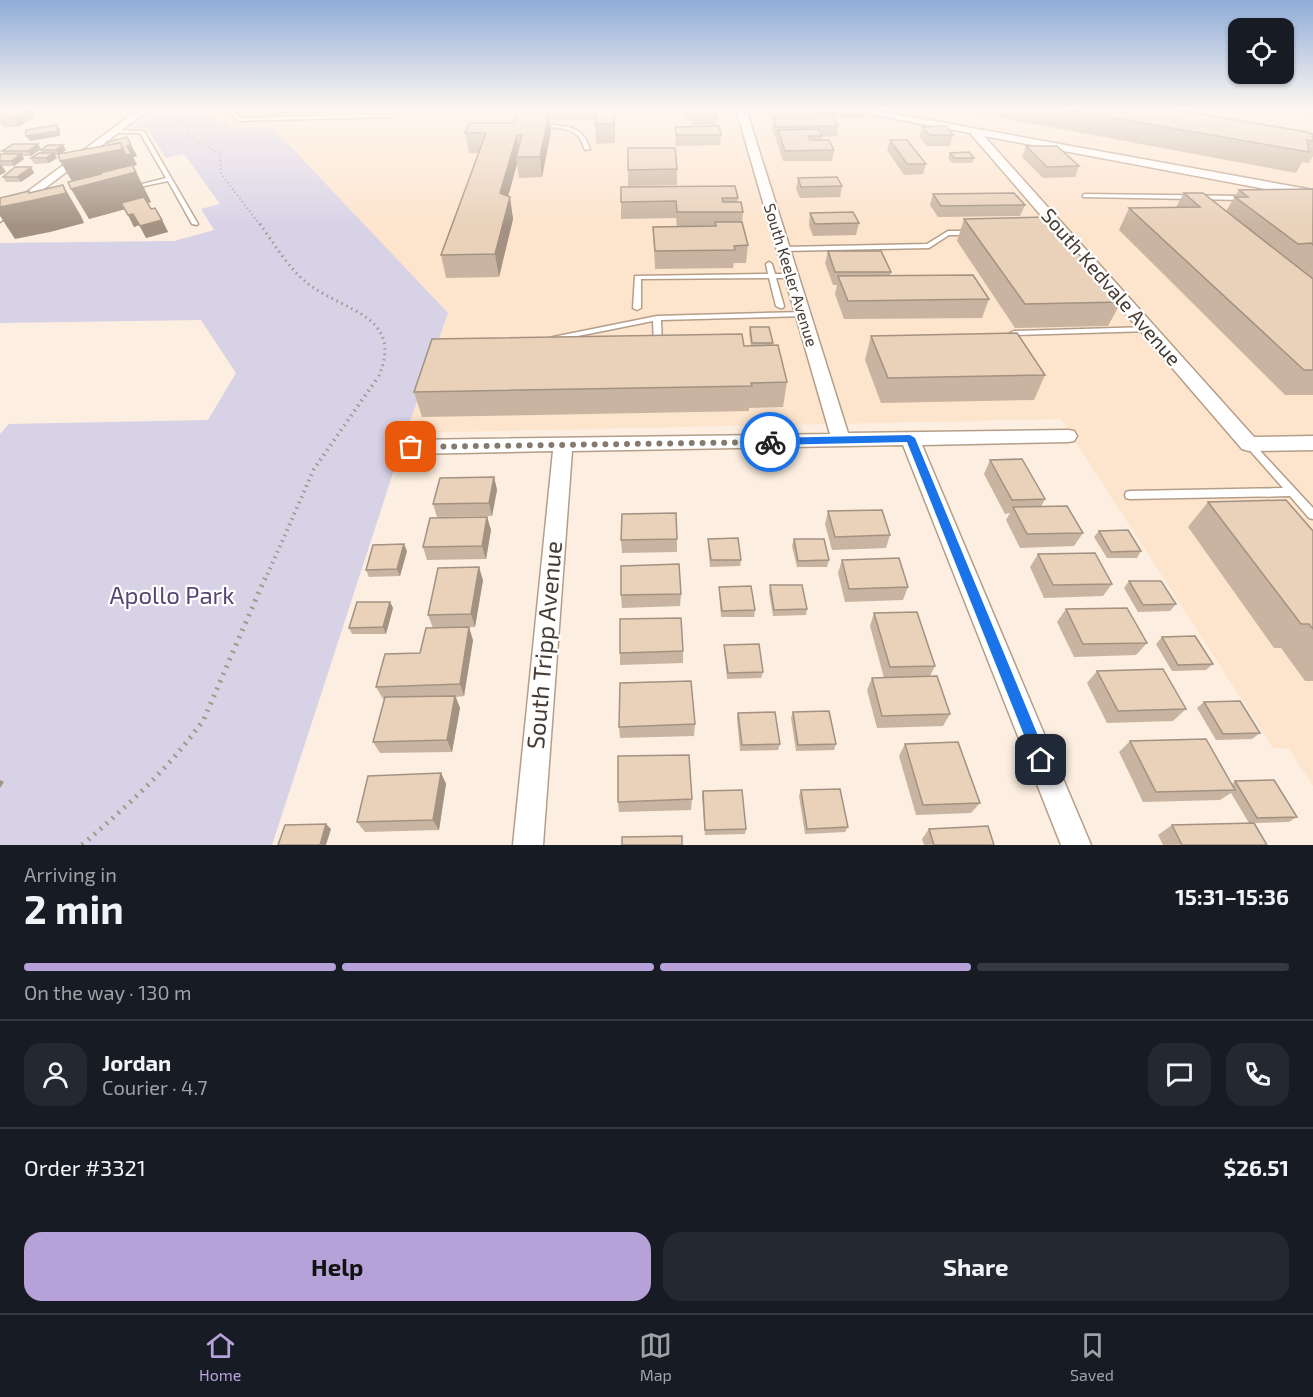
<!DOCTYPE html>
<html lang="en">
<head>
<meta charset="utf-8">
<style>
  :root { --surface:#171b24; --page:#242831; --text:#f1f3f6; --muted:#9ea1a6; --line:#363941; --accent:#b6a1d8 }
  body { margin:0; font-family:"Exo 2",sans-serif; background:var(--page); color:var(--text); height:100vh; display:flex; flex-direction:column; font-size:22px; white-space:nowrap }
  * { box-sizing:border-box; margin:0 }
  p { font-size:20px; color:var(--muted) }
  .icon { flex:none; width:33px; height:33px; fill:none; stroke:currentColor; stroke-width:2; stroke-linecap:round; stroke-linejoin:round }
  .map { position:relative; height:845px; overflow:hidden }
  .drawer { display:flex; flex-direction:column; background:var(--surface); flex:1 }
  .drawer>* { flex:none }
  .buttons { position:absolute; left:1228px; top:18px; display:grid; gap:12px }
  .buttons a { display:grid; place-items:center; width:66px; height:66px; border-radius:12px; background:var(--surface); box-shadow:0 2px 4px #0004; font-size:30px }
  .pin { position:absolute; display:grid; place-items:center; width:51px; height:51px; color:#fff; margin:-26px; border-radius:12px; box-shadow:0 3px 9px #0006 }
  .courier { position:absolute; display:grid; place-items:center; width:60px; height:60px; margin:-30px; border:4px solid #1a73e8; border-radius:50%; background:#fff; color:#222; box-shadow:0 2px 8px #0007 }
  .headline em { font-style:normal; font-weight:700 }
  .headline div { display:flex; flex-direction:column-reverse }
  .headline { display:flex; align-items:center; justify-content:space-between; height:102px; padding:0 24px }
  h1 { font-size:39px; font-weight:700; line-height:45px }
  .bar { display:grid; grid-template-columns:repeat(4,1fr); gap:9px 6px; align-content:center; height:72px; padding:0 24px }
  .bar i { height:8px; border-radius:4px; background:var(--line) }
  .bar .on { background:var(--accent) }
  .bar p { grid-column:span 4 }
  .line { display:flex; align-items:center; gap:15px; padding:0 24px; border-top:2px solid var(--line) }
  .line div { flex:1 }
  .round { display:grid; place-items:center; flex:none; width:63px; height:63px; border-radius:18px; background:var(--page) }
  .action { display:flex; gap:12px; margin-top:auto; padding:12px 24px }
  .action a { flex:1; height:69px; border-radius:18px; background:var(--accent); color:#111; font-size:24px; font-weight:700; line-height:69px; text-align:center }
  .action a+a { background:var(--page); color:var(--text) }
  .dock { display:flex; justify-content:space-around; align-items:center; height:84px; border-top:2px solid var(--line); background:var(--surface); font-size:16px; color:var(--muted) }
  .dock a { display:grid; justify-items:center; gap:3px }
  .dock .on { color:var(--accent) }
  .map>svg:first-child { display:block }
  .built { fill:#fde4cd }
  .green { fill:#d8d2e7 }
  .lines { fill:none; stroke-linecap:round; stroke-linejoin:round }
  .lane-casing { stroke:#b59e88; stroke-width:3 }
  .street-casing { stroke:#b59e88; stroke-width:3 }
  .path-far3 { stroke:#a4988c; stroke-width:2; stroke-dasharray:1 3; stroke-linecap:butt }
  .path-far2 { stroke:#a4988c; stroke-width:3; stroke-dasharray:1.5 4; stroke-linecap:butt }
  .path-far1 { stroke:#a4988c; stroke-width:4; stroke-dasharray:1.5 4.5; stroke-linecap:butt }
  .path { stroke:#a4988c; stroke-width:5; stroke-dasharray:2 6; stroke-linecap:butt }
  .lane { fill:#fff; fill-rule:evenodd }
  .street { fill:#fff; fill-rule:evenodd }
  .wall { fill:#c8b4a0 }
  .shaded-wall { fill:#a39282 }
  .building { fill:#e9d1ba; stroke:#a39282; stroke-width:1.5 }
  .route { fill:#1a73e8 }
  .done { stroke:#857a6f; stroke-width:6; stroke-dasharray:0 10.8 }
  .labels { text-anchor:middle; stroke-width:4.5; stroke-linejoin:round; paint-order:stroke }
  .far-street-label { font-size:16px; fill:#453b32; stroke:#fefefe }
  .street-label { font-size:20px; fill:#453b32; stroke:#fefefe }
  .near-park-label { font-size:24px; fill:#564674; stroke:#fefefe }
  .near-street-label { font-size:24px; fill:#453b32; stroke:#fefefe }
</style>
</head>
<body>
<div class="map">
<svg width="1313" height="845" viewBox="0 0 1313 845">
  <rect width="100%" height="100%" fill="#fceee0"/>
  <g class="built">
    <polygon points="194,109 1061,109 1313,154 1313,786 1289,749 1273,748 1061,419 406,433 428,366"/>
    <polygon points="1134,109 1313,109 1313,139"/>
  </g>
  <polygon class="green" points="158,109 206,109 216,122 229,122 230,128 272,127 448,313 406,433 272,845 0,845 0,434 9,424 208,420 236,373 201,320 0,323 0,243 174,241 214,230 201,209 220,204 184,154 166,158 146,128 133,128"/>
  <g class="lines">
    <g class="lane-casing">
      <g id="lane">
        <polygon points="226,109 231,109 239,118 356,115 360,109 364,109 361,115 389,115 393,109 398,109 390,117 238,121"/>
        <path d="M 530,109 L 534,109 L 532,122 C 557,129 580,118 590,149 L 585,150 C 583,146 582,141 579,137 C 570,125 542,128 527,124 Z"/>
        <polygon points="1306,109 1313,110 1313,113"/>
        <polygon points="114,130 144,131 198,224 197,225 192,224 168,181 130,189 130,187 166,178 140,133 116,133 113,131"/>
        <polygon points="1085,194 1244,196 1247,198 1244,200 1083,197 1083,195"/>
        <polygon points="948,231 969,231 972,233 969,235 949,235 929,248 783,251 780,249 783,247 927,244"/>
        <polygon points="769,262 772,264 775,274 792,274 796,276 792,278 776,278 784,306 783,308 780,308 776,306 769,278 641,279 641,308 637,310 633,308 635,276 768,274 766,264"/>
        <polygon points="803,312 806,312 806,316 661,320 662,345 658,347 654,345 653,321 553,341 549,339 553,337 657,316"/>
        <polygon points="1148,327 1152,329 1151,331 1014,335 1010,333 1014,331"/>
        <polygon points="1249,441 1252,442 1313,508 1313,519 1309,518 1290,496 1130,499 1126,498 1125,495 1126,492 1130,491 1283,488 1246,446 1244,444 1246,442"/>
      </g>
    </g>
    <g class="street-casing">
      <g id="street">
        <polygon points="139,109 150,109 0,222 0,212"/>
        <polygon points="736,109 746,109 848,433 1068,430 1074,431 1077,436 1074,441 1068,442 922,445 1091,845 1061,845 903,445 572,451 543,845 513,845 553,451 411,454 404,452 402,447 404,442 411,440 830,434"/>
        <polygon points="868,109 1313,190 1313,198 984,136 1254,437 1313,436 1313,450 1249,451 1242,449 970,133 874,115 871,114"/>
      </g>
    </g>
    <polyline class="path-far3" points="176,109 192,138 220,154 221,174 261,226"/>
    <path class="path-far2" d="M 260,224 C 273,242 289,269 306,282 C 342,312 406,314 378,378"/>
    <polyline class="path-far1" points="265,580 314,469 378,377"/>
    <path class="path" d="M 82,845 C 127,806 170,768 204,719 L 265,578"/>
    <use href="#lane" class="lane"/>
    <use href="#street" class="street"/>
  </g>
  <g class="wall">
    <polygon points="10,109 30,109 34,117 19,127 3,127 0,123 0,115"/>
    <polygon points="261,109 352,109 349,112 270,115 269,113 262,113"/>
    <polygon points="552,109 615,109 615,143 596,144 595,124 595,120 553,120"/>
    <polygon points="684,109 716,109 717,115 717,125 692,125 691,119 685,119"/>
    <polygon points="767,109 866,109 864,118 834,118 838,126 837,136 822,137 822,140 834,150 832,161 783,161 776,140 777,137 775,137 772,129 773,119 771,119"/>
    <polygon points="953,109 1170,109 1313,134 1313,156 1309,163 1302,162 1296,173"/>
    <polygon points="549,113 551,132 542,177 519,178 517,164 508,196 510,197 513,219 499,277 446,278 441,255 478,153 469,153 465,133 514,123"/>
    <polygon points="675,127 721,135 720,145 676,146"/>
    <polygon points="922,127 953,135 950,146 927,146 919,137"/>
    <polygon points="890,140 926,164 923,174 904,175 887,150"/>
    <polygon points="131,145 137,156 133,157 137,165 133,166 151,202 148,203 151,209 162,220 168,232 146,238 139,225 134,227 125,209 89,219 72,181 58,155 55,155 57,158 49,163 34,164 31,158 42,153 41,150 66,150 61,154"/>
    <polygon points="1026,146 1079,166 1075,177 1043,178 1022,157"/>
    <polygon points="628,148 677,169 677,185 628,186"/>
    <polygon points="41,149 31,156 23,156 24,159 14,166 2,166 6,172 0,175 0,154 4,154 2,151"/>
    <polygon points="950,153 974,158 972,163 952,163 948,158"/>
    <polygon points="31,167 34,173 21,182 6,182 3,177"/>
    <polygon points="798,178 842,186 840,197 800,198 796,189"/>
    <polygon points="1313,189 1313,395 1285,395 1119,230 1129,208 1176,207 1184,193 1226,211 1239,190"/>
    <polygon points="933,194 1025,205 1020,216 938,217 930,205"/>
    <polygon points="738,198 737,202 743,212 742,222 748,245 746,263 734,263 733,268 655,269 653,227 677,227 676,218 621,219 621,202"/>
    <polygon points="810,213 859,223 856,235 813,236 809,225"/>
    <polygon points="964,219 1121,302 1108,326 1015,328 957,241"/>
    <polygon points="828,251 891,272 890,276 989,299 982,318 844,319 835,294 837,285 833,285 825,263"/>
    <polygon points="750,327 773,343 772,345 787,382 783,407 749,408 749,411 422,417 414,392 744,346 751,346 749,333"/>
    <polygon points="871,336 1045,375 1034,400 881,403 865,360"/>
    <polygon points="990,460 1045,499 1041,507 1083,533 1074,546 1020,548 1006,520 1010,513 1005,514 984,474"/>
    <polygon points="494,477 497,490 492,516 437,517 433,504"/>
    <polygon points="1208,502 1313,531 1313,681 1305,681 1281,648 1274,648 1188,527"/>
    <polygon points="828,511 890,535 886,548 832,550 825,524"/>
    <polygon points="487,517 491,530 486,559 427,560 423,547"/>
    <polygon points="1099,531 1141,551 1137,558 1107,558 1094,537"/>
    <polygon points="677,539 677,552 622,553 621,540"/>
    <polygon points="708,539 741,560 740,566 710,567 708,545"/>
    <polygon points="794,539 829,560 827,567 797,567 792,546"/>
    <polygon points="407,551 400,576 369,577 366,570"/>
    <polygon points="1038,554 1112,584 1103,596 1044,598 1030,567"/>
    <polygon points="842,560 908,587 903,600 845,602 838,573"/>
    <polygon points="483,580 475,627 433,628 428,615"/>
    <polygon points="1129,581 1176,604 1170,611 1138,612 1124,588"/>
    <polygon points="770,585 807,609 806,615 773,616 769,592"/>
    <polygon points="719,587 755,610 754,617 721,617 719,593"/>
    <polygon points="681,594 680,606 622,608 621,595"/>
    <polygon points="390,602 393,608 386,634 352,634 349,628"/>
    <polygon points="1066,609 1147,643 1136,655 1074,657 1057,622"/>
    <polygon points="874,613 935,666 930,676 950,714 943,726 877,728 867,690 872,678 884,678 870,626"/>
    <polygon points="1162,637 1213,664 1206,670 1172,671 1156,644"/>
    <polygon points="473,640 464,696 456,697 460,708 452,752 380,753 373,742 385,699 383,699 376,687 420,653"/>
    <polygon points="724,645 763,672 761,678 727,679 724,651"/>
    <polygon points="683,651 683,663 620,665 620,653"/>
    <polygon points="1097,671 1186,709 1173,721 1107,723 1087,683"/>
    <polygon points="1204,702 1260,733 1252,739 1216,740 1197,708"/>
    <polygon points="793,712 836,744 834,750 796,751 791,718"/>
    <polygon points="738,713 780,744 778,750 740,751 737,719"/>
    <polygon points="695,724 694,736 620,738 619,727"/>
    <polygon points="1130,741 1232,784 1235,781 1297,817 1289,822 1254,823 1267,845 1163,845 1158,835 1172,825 1249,823 1231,793 1220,800 1143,802 1119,752"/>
    <polygon points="905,744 980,803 971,813 916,815 899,756"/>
    <polygon points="441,773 446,784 439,830 365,832 357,822"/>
    <polygon points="801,790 848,827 845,832 805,834 799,796"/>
    <polygon points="703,791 746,829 745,834 705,835 702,797"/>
    <polygon points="692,799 691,810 619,812 618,802"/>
    <polygon points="929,829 994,845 924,845 922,839"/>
  </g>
  <g class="shaded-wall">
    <polygon points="26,109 30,109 34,117 19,127 13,117"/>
    <polygon points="615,109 615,143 614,124"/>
    <polygon points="549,113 551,132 542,177 540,157"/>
    <polygon points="57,125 60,130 60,136 30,141 26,136"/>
    <polygon points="517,135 519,155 516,157 517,164 503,215 500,193"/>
    <polygon points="38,144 41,149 31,156 28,151"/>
    <polygon points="63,145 66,150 59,155 56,150"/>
    <polygon points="131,145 137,156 133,157 137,165 132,166 136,172 151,202 89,219 71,189 76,188 60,161 123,149"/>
    <polygon points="54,153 57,158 49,163 46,158"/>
    <polygon points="21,154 24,159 14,166 11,161"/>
    <polygon points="0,163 6,172 0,175"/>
    <polygon points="31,167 34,173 21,182 17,177"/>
    <polygon points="63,185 81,216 84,223 50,232 15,239 0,216 0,207"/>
    <polygon points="510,197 513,219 499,277 495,254"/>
    <polygon points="133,214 139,225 134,227 128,215"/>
    <polygon points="162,220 168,232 146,238 140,226"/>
    <polygon points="494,477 497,490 492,516 489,503"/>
    <polygon points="487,517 491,530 486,559 482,546"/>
    <polygon points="404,544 407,551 400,576 397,569"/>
    <polygon points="479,567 483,580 475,627 471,614"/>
    <polygon points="390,602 393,608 386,634 383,627"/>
    <polygon points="469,627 473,640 464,696 460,684"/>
    <polygon points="455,696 460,708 452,752 447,740"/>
    <polygon points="441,773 446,784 439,830 433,820"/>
    <polygon points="0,780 4,782 0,788"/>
    <polygon points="326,824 331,829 326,845 320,845"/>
  </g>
  <g class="building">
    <polygon points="10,109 26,109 13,117 0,117 0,115"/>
    <polygon points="597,109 615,109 614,124 595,124"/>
    <polygon points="686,109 716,109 717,115 693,115 691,109"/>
    <polygon points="1063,109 1170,109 1302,131 1313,134 1313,141 1307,140 1309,152"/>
    <polygon points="517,113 549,113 540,157 516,157 522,135 517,135 500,193 510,197 495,254 441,255 486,133 465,133 470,123 514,123"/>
    <polygon points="813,114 832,114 838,126 776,127 773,119 815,118"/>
    <polygon points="57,125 57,131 26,136 26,130"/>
    <polygon points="719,126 721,135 676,135 675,127"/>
    <polygon points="946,126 953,135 930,135 922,127"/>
    <polygon points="819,129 822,136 808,136 810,140 829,140 834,150 785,151 778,130"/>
    <polygon points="127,137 131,145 127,146 131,154 126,155 120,143 109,145 107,142"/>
    <polygon points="890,140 907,140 926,164 907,164"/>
    <polygon points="120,143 123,149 60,161 58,154"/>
    <polygon points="13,144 38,144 28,151 2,151"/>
    <polygon points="48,145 63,145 56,150 41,150"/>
    <polygon points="1026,146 1057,146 1079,166 1047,167"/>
    <polygon points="628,148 675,148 677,169 628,170"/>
    <polygon points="969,152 974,158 954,158 950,153"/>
    <polygon points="39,153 54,153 46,158 31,158"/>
    <polygon points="0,154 21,154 11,161 0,161"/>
    <polygon points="132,165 136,172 71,189 68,182 101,174 100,173"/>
    <polygon points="15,167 31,167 17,177 3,177"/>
    <polygon points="837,177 842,186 801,187 798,178"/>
    <polygon points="63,185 66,193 30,201 0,207 0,198 29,191 29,193"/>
    <polygon points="735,186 738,198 722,198 723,202 741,202 743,212 677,212 676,201 621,202 621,187"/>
    <polygon points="1313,189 1313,245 1311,243 1298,244 1235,197 1248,197 1239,190"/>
    <polygon points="1014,193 1025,205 941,206 933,194"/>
    <polygon points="1184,193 1203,193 1313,279 1313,370 1304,370 1129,208 1200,207"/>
    <polygon points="144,197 151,209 155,208 162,220 140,226 133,214 128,215 121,203"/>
    <polygon points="853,212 859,223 815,224 810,213"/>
    <polygon points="1046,217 1121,302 1025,304 964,219"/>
    <polygon points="715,222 742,222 748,245 734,246 735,250 655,251 653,227 716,226"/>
    <polygon points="828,251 881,251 891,272 835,272"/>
    <polygon points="973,275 989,299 848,301 838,276"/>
    <polygon points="750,327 769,327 773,343 752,343"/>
    <polygon points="1017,333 1045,375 888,378 871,336"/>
    <polygon points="742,334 744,346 778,345 787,382 751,383 752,386 414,392 432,339"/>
    <polygon points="1022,459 1045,499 1012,500 990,460"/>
    <polygon points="494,477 489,503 433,504 440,478"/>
    <polygon points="1286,500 1313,531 1313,629 1309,624 1301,624 1208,502"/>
    <polygon points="1067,506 1083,533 1027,534 1013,507"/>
    <polygon points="882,510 890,535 835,537 828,511"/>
    <polygon points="676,513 677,539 621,540 622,514"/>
    <polygon points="487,517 482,546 423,547 430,518"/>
    <polygon points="1128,530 1141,551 1111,552 1099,531"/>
    <polygon points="738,538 741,560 711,560 708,539"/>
    <polygon points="794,539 824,539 829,560 798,561"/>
    <polygon points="404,544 397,569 366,570 373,545"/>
    <polygon points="1095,553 1112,584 1053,585 1038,554"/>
    <polygon points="899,558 908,587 849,589 842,560"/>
    <polygon points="679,564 681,594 621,595 621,566"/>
    <polygon points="479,567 471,614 428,615 438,568"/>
    <polygon points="1129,581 1161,581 1176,604 1143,605"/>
    <polygon points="770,585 802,585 807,609 774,610"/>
    <polygon points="751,586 755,610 722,611 719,587"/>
    <polygon points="357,602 390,602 383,627 349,628"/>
    <polygon points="1127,608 1147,643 1083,644 1066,609"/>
    <polygon points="917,612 935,666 890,667 874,613"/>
    <polygon points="681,618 683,651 620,653 620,619"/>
    <polygon points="469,627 460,684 376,687 385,654 420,653 426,628"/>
    <polygon points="1195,636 1213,664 1178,665 1162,637"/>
    <polygon points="759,644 763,672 728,673 724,645"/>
    <polygon points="1163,669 1186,709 1118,711 1097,671"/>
    <polygon points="937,676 950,714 882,716 872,678"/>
    <polygon points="691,681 695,724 619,727 620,683"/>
    <polygon points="455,696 447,740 373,742 385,697"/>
    <polygon points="1240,701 1260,733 1223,734 1204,702"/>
    <polygon points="829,711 836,744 798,745 793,712"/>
    <polygon points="775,712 780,744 742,745 738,713"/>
    <polygon points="1206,739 1235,790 1156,792 1130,741"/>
    <polygon points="958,742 980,803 923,805 905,744"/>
    <polygon points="689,755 692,799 618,802 618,756"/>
    <polygon points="441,773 433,820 357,822 368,776"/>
    <polygon points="1274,780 1297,817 1257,818 1235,781"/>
    <polygon points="840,789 848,827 807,829 801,790"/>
    <polygon points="742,790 746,829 705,830 703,791"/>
    <polygon points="1254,823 1267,845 1182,845 1172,825"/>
    <polygon points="326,824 320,845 278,845 285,825"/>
    <polygon points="988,826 994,845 934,845 929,829"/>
    <polygon points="682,836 682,845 622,845 622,837"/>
  </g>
  <linearGradient id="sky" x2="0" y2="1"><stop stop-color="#8facd8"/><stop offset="0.48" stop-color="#fef7f1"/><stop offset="1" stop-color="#fef7f1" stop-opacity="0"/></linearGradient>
  <rect width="1313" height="227" fill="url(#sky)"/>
  <polygon class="route" points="910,435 915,438 1048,760 1046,765 1041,767 1036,765 1034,760 907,442 770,445 765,442 770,438"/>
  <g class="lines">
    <polyline class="done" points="411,447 770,442"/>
  </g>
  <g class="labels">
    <g class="far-street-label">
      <text transform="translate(791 275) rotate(73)" y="6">South Keeler Avenue</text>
    </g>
    <g class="street-label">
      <text transform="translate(1111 287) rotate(49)" y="7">South Kedvale Avenue</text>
    </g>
    <g class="near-park-label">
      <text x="172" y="604">Apollo Park</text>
    </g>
    <g class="near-street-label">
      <text transform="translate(545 645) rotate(-85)" y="8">South Tripp Avenue</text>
    </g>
  </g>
</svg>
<div class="buttons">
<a><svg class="icon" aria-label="locate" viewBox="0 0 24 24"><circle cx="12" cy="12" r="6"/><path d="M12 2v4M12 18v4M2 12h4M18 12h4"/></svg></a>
</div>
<div class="pin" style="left:411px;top:447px;background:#ea580c"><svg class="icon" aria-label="bag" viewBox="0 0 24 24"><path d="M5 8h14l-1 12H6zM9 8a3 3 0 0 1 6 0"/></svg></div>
<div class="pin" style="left:1041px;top:760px;background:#1f2937"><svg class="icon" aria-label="home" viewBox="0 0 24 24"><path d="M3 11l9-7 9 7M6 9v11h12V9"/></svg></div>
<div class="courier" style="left:770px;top:442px"><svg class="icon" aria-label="bike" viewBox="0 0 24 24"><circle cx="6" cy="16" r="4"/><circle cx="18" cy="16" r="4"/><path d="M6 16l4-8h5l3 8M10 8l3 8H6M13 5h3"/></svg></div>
</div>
<section class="drawer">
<div class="headline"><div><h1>2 min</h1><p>Arriving in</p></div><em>15:31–15:36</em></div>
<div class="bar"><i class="on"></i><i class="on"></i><i class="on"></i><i></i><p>On the way · 130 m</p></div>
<div class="line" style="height:108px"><a class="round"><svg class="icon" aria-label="person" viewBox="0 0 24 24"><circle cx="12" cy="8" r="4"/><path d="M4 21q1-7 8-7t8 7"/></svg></a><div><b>Jordan</b><p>Courier · 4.7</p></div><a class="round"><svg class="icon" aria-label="chat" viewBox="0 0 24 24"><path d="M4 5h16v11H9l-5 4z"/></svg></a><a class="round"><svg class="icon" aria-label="phone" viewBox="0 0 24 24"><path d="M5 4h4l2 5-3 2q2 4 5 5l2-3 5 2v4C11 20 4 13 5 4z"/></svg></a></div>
<div class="line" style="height:78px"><div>Order #3321</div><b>$26.51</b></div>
<div class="action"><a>Help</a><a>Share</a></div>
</section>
<nav class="dock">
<a class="on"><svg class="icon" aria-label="home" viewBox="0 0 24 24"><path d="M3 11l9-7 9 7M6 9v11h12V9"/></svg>Home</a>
<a><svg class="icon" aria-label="map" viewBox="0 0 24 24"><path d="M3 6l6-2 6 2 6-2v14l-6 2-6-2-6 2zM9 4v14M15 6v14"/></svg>Map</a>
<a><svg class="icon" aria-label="saved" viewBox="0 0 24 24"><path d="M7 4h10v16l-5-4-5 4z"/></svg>Saved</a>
</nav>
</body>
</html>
